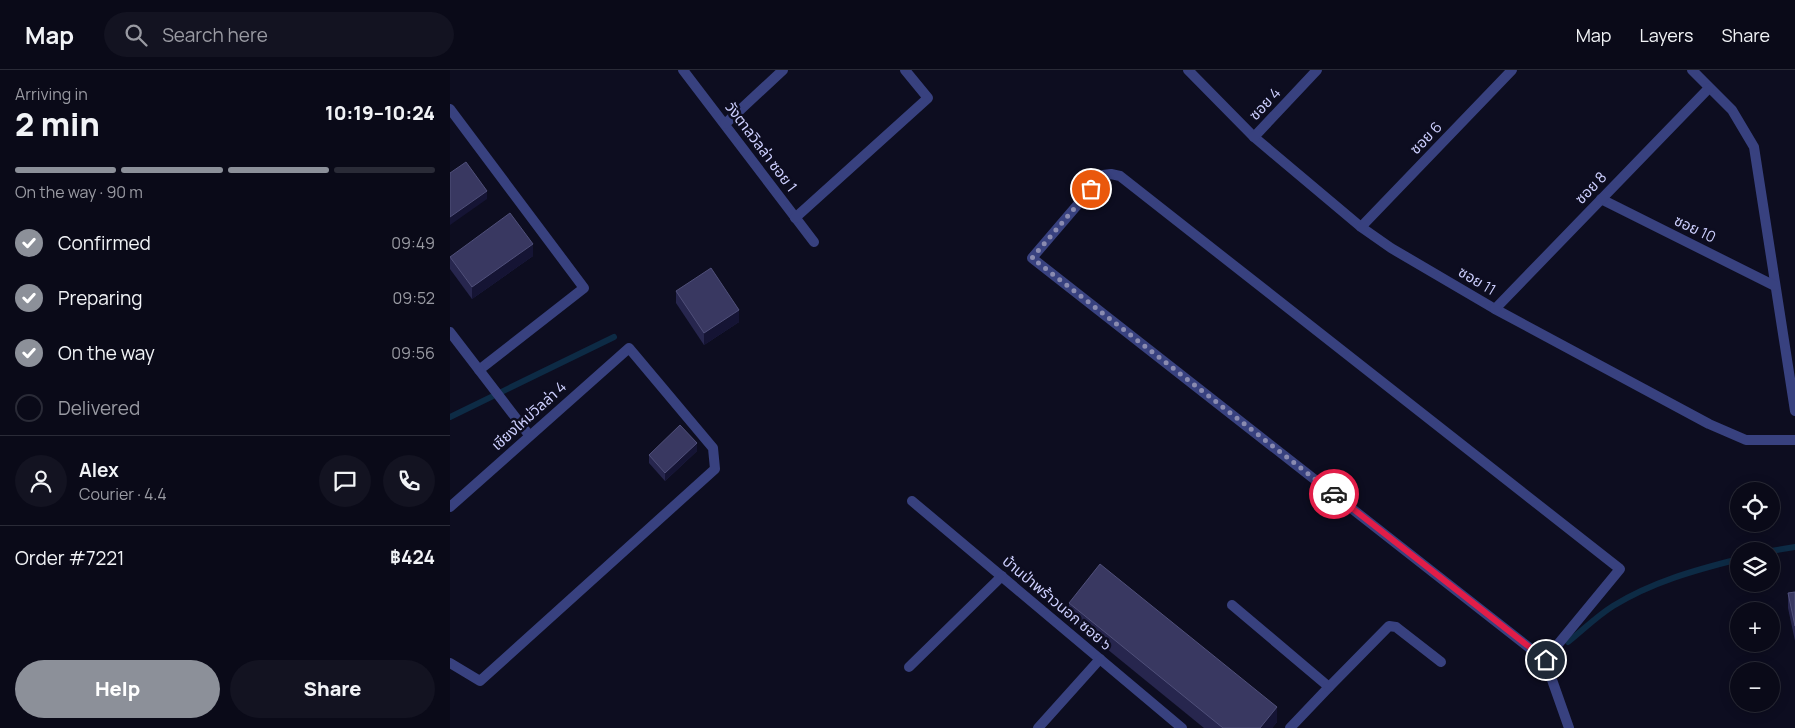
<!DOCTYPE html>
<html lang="en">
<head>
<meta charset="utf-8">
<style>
  :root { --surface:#0a0a18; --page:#131321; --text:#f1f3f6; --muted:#999aa2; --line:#2a2b37; --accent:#8c9099 }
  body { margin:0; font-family:Manrope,"Noto Sans Thai",sans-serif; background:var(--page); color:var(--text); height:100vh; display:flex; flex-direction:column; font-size:19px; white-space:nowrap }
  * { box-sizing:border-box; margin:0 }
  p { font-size:16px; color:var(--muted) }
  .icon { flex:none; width:28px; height:28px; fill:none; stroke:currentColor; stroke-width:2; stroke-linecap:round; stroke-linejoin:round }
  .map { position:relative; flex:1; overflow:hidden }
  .panel { display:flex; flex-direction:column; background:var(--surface); width:450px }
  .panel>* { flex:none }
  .tools { position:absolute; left:1280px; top:412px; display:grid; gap:10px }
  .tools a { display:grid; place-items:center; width:50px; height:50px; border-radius:50%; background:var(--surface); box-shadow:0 2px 12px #0003,0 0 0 1px var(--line); font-size:25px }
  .pin { position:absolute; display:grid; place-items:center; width:42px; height:42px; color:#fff; margin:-21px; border:2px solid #fff; border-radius:50%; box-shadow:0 1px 5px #0007 }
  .courier { position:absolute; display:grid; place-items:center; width:50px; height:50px; margin:-25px; border:4px solid #e11d48; border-radius:50%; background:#fff; color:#222; box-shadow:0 1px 6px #0007 }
  .overview em { font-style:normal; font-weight:800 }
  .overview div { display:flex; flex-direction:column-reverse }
  .overview { display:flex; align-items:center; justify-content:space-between; height:85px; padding:0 15px }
  h1 { font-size:32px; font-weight:800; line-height:38px }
  .bar { display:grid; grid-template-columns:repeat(4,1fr); gap:8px 5px; align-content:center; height:60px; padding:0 15px }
  .bar i { height:6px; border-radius:4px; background:var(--line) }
  .bar .current { background:var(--accent) }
  .bar p { grid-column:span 4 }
  .line { display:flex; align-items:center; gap:12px; padding:0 15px; border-top:1px solid var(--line) }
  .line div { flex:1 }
  .round { display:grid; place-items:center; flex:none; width:52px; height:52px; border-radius:26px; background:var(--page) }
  ol { padding:0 15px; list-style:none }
  li { display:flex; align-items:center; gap:15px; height:55px }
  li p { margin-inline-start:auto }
  li .icon { padding:5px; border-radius:50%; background:var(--accent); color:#fff; stroke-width:4 }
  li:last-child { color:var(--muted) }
  li i { width:28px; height:28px; border:2px solid var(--line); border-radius:50% }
  .action { display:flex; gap:10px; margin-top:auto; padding:10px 15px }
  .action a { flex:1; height:58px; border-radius:30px; background:var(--accent); color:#fff; font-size:20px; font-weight:800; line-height:58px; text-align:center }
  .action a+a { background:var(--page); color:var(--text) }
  header { display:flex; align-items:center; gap:30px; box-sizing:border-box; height:70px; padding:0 25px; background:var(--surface); border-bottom:1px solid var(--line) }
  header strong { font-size:24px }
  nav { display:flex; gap:28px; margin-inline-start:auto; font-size:18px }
  .search { width:350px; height:45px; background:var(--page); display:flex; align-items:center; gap:12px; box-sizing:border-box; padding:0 18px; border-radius:28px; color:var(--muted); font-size:19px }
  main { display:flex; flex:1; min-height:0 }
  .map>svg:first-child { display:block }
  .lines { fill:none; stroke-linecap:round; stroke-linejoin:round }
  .stream { stroke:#0d2b45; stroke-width:6 }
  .minor { stroke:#38417f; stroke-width:10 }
  .wall { fill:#27264e }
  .shaded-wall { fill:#151434 }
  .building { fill:#393861; stroke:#50507a }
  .done { stroke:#8a8bb0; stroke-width:5; stroke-dasharray:0 9 }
  .route { stroke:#e11d48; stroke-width:6 }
  .labels { text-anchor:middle; stroke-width:5; stroke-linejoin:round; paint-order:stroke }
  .street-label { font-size:15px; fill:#cdcffe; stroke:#0d0d20 }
</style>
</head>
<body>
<header>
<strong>Map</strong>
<div class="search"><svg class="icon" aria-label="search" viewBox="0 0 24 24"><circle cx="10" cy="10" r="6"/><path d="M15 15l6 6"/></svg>Search here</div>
<nav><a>Map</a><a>Layers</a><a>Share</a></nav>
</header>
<main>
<section class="panel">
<div class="overview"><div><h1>2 min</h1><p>Arriving in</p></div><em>10:19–10:24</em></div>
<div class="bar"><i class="current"></i><i class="current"></i><i class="current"></i><i></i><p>On the way · 90 m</p></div>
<ol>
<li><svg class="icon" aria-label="check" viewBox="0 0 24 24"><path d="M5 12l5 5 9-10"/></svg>Confirmed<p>09:49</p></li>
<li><svg class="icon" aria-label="check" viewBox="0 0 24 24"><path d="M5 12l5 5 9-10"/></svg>Preparing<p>09:52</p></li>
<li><svg class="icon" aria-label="check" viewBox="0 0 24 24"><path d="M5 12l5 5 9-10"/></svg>On the way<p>09:56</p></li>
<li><i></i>Delivered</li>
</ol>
<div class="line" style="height:90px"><a class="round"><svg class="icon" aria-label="person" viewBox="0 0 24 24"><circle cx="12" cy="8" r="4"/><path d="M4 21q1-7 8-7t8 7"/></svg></a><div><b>Alex</b><p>Courier · 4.4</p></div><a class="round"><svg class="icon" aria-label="chat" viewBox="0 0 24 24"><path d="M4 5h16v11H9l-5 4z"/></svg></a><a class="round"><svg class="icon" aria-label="phone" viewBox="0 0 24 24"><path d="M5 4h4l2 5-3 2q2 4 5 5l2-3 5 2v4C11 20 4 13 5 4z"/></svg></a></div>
<div class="line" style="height:65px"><div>Order #7221</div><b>฿424</b></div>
<div class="action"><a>Help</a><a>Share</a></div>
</section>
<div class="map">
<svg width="1345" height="658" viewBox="0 0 1345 658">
  <rect width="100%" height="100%" fill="#0d0d20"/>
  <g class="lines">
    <g class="stream">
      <polyline points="0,347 164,267"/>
      <polyline points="1321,481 1345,477"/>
      <path d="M 1118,572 C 1133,560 1147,546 1163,536 C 1202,512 1245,500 1289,489"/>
    </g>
    <g class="minor">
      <polyline points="233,0 364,172"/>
      <polyline points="738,0 804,67 911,157 941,178 1045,239 1259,354 1296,370 1345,370"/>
      <polyline points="1242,0 1282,40 1304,77 1345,341"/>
      <polyline points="0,39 134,218 29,300"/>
      <polyline points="275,54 333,0"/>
      <polyline points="804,67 867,0"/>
      <polyline points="1151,129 1325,216"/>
      <polyline points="345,148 478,28 455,0"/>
      <polyline points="911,157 1062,0"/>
      <polyline points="1045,239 1259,18"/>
      <polyline points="0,262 79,365"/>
      <polyline points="462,431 732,658"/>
      <polyline points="0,437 179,278 263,378 265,399 30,611 0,593"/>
      <polyline points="782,535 879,617 840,658"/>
      <polyline points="1095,590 1170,499 670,106 661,104 653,105 582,188 1095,590 1119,658"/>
      <polyline points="459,597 552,506"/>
      <polyline points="879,617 939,556 946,557 991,592"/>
      <polyline points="588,658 650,589"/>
    </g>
  </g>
  <g class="wall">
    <polygon points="83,186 22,229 0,199 0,187"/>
    <polygon points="226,221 289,252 254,275 226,233"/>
    <polygon points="247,381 215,411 199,393 199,385"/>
    <polygon points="1345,522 1345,571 1338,538 1338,523"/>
    <polygon points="619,533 827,652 822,658 754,658 619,548"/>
  </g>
  <g class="shaded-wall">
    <polygon points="37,121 37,129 0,155 0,147"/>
    <polygon points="83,174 83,186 22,229 22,217"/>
    <polygon points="289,240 289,252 254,275 254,263"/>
    <polygon points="247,373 247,381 215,411 215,403"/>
    <polygon points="827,637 827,652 822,658 810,658"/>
  </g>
  <g class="building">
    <polygon points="16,92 37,121 0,147 0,103"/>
    <polygon points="60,143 83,174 22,217 0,187"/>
    <polygon points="261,198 289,240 254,263 226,221"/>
    <polygon points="230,355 247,373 215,403 199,385"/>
    <polygon points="650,494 827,637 810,658 773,658 619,533"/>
    <polygon points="1345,522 1345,556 1338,523"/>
  </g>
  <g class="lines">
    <polyline class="done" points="641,119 582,188 884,424"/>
    <polyline class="route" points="884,424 1096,590"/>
  </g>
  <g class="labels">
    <g class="street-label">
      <text transform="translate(815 34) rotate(-47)" y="5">ซอย 4</text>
      <text transform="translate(976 68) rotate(-46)" y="5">ซอย 6</text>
      <text transform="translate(311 77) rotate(53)" y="5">วังตาลวิลล่า ซอย 1</text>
      <text transform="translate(1141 118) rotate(-46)" y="5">ซอย 8</text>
      <text transform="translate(1245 159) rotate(26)" y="5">ซอย 10</text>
      <text transform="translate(1027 211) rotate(31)" y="5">ซอย 11</text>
      <text transform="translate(79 346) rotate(-42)" y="5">เชียงใหม่วิลล่า 4</text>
      <text transform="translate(607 533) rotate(40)" y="5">บ้านป่าพร้าวนอก ซอย ๖</text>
    </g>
  </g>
</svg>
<div class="tools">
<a><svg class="icon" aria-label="locate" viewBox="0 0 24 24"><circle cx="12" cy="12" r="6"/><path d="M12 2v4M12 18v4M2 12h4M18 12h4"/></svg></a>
<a><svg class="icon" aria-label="layers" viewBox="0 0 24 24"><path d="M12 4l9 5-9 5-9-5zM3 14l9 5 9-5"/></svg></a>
<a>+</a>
<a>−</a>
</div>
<div class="pin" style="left:641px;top:119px;background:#ea580c"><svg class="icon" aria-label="bag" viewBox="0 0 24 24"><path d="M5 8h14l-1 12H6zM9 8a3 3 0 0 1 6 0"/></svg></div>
<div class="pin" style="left:1096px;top:590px;background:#1f2937"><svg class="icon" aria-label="home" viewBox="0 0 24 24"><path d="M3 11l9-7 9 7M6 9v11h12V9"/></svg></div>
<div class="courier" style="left:884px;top:424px"><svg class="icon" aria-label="car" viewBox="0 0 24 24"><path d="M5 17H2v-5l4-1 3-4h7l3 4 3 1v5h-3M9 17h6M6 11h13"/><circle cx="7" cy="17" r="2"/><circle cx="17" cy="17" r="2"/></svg></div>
</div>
</main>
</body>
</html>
